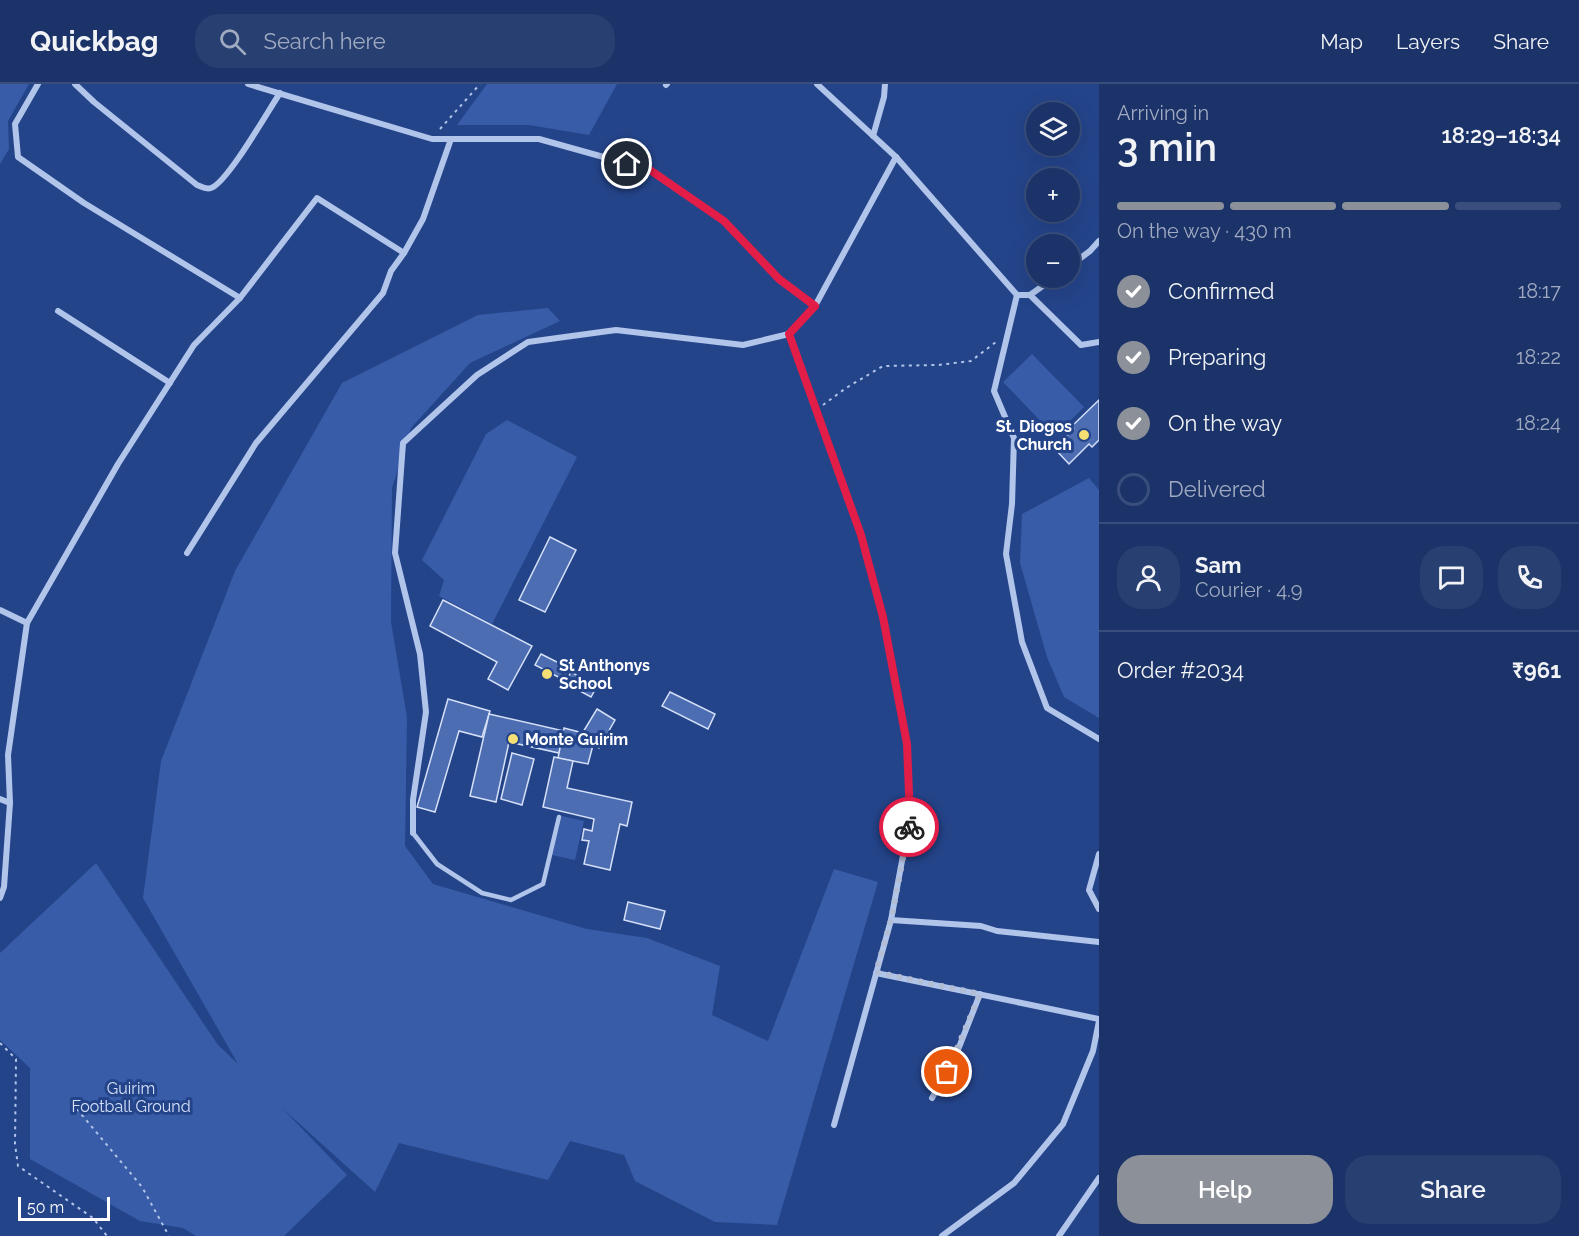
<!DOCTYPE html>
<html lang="en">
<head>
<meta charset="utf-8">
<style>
  :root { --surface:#1b3368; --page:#283f71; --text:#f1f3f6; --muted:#a0aac0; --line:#394e7c; --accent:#8c9099 }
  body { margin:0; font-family:Raleway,sans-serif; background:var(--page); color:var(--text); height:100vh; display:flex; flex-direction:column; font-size:22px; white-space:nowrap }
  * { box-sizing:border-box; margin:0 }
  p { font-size:20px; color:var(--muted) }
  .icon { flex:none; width:33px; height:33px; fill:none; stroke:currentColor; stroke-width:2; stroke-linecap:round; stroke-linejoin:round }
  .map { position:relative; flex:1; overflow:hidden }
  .drawer { display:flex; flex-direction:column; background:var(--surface); width:480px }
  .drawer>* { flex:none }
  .fabs { position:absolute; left:1026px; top:18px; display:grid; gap:12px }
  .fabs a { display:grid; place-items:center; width:54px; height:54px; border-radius:50%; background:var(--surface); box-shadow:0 6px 24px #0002,0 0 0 2px var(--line); font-size:30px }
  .scale { position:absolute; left:18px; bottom:15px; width:92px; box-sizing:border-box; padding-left:6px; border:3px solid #fff; border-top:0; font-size:16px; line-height:21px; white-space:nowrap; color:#fff; -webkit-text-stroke:4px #24448a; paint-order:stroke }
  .pin { position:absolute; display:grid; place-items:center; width:51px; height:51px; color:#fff; margin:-26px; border:3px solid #fff; border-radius:50%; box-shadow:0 2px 6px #0007 }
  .courier { position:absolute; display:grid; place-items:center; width:60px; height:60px; margin:-30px; border:4px solid #e11d48; border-radius:50%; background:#fff; color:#222; box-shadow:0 2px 8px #0007 }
  .overview em { font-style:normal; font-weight:600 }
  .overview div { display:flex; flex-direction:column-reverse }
  .overview { display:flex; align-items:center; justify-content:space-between; height:102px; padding:0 18px }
  h1 { font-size:39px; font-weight:600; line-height:45px }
  .bar { display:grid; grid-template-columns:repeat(4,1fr); gap:9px 6px; align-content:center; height:72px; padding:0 18px }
  .bar i { height:8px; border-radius:4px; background:var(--line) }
  .bar .current { background:var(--accent) }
  .bar p { grid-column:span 4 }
  .line { display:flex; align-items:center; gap:15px; padding:0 18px; border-top:2px solid var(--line) }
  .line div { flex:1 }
  .round { display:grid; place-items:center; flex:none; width:63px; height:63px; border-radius:24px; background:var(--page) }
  ol { padding:0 18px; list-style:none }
  li { display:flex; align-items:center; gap:18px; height:66px }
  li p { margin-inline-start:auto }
  li .icon { padding:6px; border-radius:50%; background:var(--accent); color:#fff; stroke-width:4 }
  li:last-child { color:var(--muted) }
  li i { width:33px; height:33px; border:3px solid var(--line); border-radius:50% }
  .action { display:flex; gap:12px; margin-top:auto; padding:12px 18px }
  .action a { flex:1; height:69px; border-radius:24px; background:var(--accent); color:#fff; font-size:24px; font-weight:600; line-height:69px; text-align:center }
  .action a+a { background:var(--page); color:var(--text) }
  header { display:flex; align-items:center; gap:36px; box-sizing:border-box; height:84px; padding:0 30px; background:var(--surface); border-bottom:2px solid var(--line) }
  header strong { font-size:28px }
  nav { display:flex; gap:33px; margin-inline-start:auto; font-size:21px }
  .search { width:420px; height:54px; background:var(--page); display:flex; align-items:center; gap:15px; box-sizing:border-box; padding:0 21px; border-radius:24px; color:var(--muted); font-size:22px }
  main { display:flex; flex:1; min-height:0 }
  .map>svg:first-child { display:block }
  .green { fill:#385ca7 }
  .building { fill:#4c6db2; stroke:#d5e0f8; stroke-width:1.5 }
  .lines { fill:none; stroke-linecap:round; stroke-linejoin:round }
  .path { stroke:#b1c4ea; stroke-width:2; stroke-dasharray:3 4.5; stroke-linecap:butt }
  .service { stroke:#b1c4ea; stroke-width:4.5 }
  .minor { stroke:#b1c4ea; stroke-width:6 }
  .done { stroke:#b2bed6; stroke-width:6; stroke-dasharray:0 10.8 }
  .route { stroke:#e11d48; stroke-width:8 }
  .poi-dot { fill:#f5df74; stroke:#24448a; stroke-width:2 }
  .labels { text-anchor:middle; stroke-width:6; stroke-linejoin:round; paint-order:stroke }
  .poi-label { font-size:16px; font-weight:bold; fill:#fff; stroke:#24448a; text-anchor:start }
  .park-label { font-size:16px; fill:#d5e0f8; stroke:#24448a }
</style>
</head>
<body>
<header>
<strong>Quickbag</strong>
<div class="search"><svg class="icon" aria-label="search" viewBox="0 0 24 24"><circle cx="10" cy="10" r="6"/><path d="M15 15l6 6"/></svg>Search here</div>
<nav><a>Map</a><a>Layers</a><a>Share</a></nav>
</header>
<main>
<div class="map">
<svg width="1099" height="1152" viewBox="0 0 1099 1152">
  <rect width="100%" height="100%" fill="#24448a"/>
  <g class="green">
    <polygon points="0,0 29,0 8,37 9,65 0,80"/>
    <polygon points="487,0 617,0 589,51 529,41 457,41"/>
    <polygon points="548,224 560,237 470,279 411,344 392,404 391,538 407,633 405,762 433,800 587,845 647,854 720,882 712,931 768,957 834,785 878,798 777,1141 715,1138 635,1097 624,1071 570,1057 548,1096 399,1059 375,1108 282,1024 347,1091 284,1152 196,1152 183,1144 140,1137 30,1075 30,984 0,956 0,869 96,779 218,961 238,980 143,814 161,677 235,487 342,299 478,231"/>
    <polygon points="1032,270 1084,323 1055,352 1003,298"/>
    <polygon points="507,336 577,373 492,540 439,512 444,496 422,476 486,350"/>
    <polygon points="1089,394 1099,406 1099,634 1064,613 1047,573 1020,479 1022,430"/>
    <polygon points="562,732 584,737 575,776 552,771"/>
  </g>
  <g class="building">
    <polygon points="1099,316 1099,356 1092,363 1089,360 1069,380 1054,364 1074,345 1072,342"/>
    <polygon points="550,453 576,466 545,528 519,516"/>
    <polygon points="443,516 532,562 508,606 488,595 497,578 430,542"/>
    <polygon points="541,570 569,584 562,595 535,581"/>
    <polygon points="571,588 597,602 591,613 565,599"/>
    <polygon points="670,608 715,630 708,645 662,622"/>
    <polygon points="448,615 490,627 482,653 459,647 435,728 417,723"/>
    <polygon points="597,625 615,636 599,664 580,653"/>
    <polygon points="489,630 564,647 559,669 509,658 496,718 470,712"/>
    <polygon points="564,644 583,649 580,653 593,661 588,680 558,674"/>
    <polygon points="512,669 534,675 522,721 501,715"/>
    <polygon points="554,673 573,677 567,704 632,718 627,742 620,740 610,786 584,780 589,757 582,756 584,745 592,747 594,735 543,723"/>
    <polygon points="628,818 665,827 660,845 624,836"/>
  </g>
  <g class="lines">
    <g class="path">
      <polyline points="440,45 480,0"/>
      <polyline points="823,321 846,304 883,282 938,281 971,277 996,258"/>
      <polyline points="0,959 16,975 15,1060 18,1082 93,1134 107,1152"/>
      <polyline points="72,1019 142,1103 169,1152"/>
    </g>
    <polyline class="service" points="413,749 437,780 482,809 511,816 543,800 559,733"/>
    <g class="minor">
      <polyline points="38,0 15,40 18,73 84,119 240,214"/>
      <path d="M 75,0 L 94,18 L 197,101 C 202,103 206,106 211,104 C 227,99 268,27 280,9"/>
      <polyline points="248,0 432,55 539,55 650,86 724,137 779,195 815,222"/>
      <polyline points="817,0 896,73 1017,211 994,307 1014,354 1012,420 1006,470 1022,558 1047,624 1099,655"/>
      <polyline points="666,1 667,0"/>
      <polyline points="873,52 884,13 885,0"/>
      <polyline points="1070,182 1090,167 1099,157"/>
      <polyline points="1017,211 1030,211 1081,261 1099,258"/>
      <polyline points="1030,211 1054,194"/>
      <polyline points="58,227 170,299"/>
      <polyline points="789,250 861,451 883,533 907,660 910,734 891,836 834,1041"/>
      <polyline points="187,469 256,359 383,209 391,187 404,169 423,135 451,55"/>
      <polyline points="0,526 27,539"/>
      <polyline points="0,715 10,719"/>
      <polyline points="413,749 413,716 426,628 420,570 395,469 403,359 477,291 528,258 616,246 743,261 789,250 815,222 896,73"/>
      <polyline points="1099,770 1089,806 1099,825"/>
      <polyline points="0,814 4,803 10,719 8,671 27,539 118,380 194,261 240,214 317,114 404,169"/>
      <polyline points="891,836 981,842 997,847 1099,858"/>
      <polyline points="876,889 1099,935"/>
      <polyline points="932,1014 954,976 980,910"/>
      <polyline points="942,1152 1014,1099 1063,1040 1093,967 1099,937"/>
      <polyline points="1059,1152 1099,1094"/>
    </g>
  </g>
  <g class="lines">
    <polyline class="done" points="909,743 891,836 876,888 980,910 947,988"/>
    <polyline class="route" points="627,80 650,86 724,137 779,195 815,222 789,250 861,451 883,533 907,660 910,734 909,743"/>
  </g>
  <g class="poi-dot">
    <circle cx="1084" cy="351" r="6"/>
    <circle cx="547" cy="590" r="6"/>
    <circle cx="513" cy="655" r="6"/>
  </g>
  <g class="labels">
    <g class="poi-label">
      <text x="1072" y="348" text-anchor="end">St. Diogos<tspan x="1072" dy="18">Church</tspan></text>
      <text x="559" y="587">St Anthonys<tspan x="559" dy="18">School</tspan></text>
      <text x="525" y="661">Monte Guirim</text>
    </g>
    <g class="park-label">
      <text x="131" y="1010">Guirim<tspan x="131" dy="18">Football Ground</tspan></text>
    </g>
  </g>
</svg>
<div class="fabs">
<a><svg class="icon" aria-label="layers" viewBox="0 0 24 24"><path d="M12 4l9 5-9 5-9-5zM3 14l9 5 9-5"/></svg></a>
<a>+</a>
<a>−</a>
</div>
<div class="scale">50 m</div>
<div class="pin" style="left:947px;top:988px;background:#ea580c"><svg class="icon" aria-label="bag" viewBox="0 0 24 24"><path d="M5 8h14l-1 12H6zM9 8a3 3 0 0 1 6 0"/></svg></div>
<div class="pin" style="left:627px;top:80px;background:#1f2937"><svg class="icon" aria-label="home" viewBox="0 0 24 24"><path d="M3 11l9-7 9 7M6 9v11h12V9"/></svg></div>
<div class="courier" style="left:909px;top:743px"><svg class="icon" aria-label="bike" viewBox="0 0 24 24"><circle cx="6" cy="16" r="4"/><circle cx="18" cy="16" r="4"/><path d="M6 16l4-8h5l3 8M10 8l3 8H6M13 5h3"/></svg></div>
</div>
<section class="drawer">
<div class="overview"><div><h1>3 min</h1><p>Arriving in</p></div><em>18:29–18:34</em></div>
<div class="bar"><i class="current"></i><i class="current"></i><i class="current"></i><i></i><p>On the way · 430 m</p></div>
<ol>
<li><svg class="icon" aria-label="check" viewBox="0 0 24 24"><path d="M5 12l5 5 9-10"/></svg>Confirmed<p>18:17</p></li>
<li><svg class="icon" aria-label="check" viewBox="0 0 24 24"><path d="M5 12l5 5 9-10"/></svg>Preparing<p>18:22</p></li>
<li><svg class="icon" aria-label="check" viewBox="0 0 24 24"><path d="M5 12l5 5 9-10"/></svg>On the way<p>18:24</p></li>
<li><i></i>Delivered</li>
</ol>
<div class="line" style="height:108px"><a class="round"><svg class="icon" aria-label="person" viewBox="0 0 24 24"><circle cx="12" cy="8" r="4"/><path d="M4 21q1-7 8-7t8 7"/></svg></a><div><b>Sam</b><p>Courier · 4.9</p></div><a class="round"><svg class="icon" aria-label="chat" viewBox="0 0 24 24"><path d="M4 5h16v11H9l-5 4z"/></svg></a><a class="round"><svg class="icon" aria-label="phone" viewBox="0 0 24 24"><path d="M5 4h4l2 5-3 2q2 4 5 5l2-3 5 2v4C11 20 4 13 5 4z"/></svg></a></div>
<div class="line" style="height:78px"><div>Order #2034</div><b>₹961</b></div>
<div class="action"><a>Help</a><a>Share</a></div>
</section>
</main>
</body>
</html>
